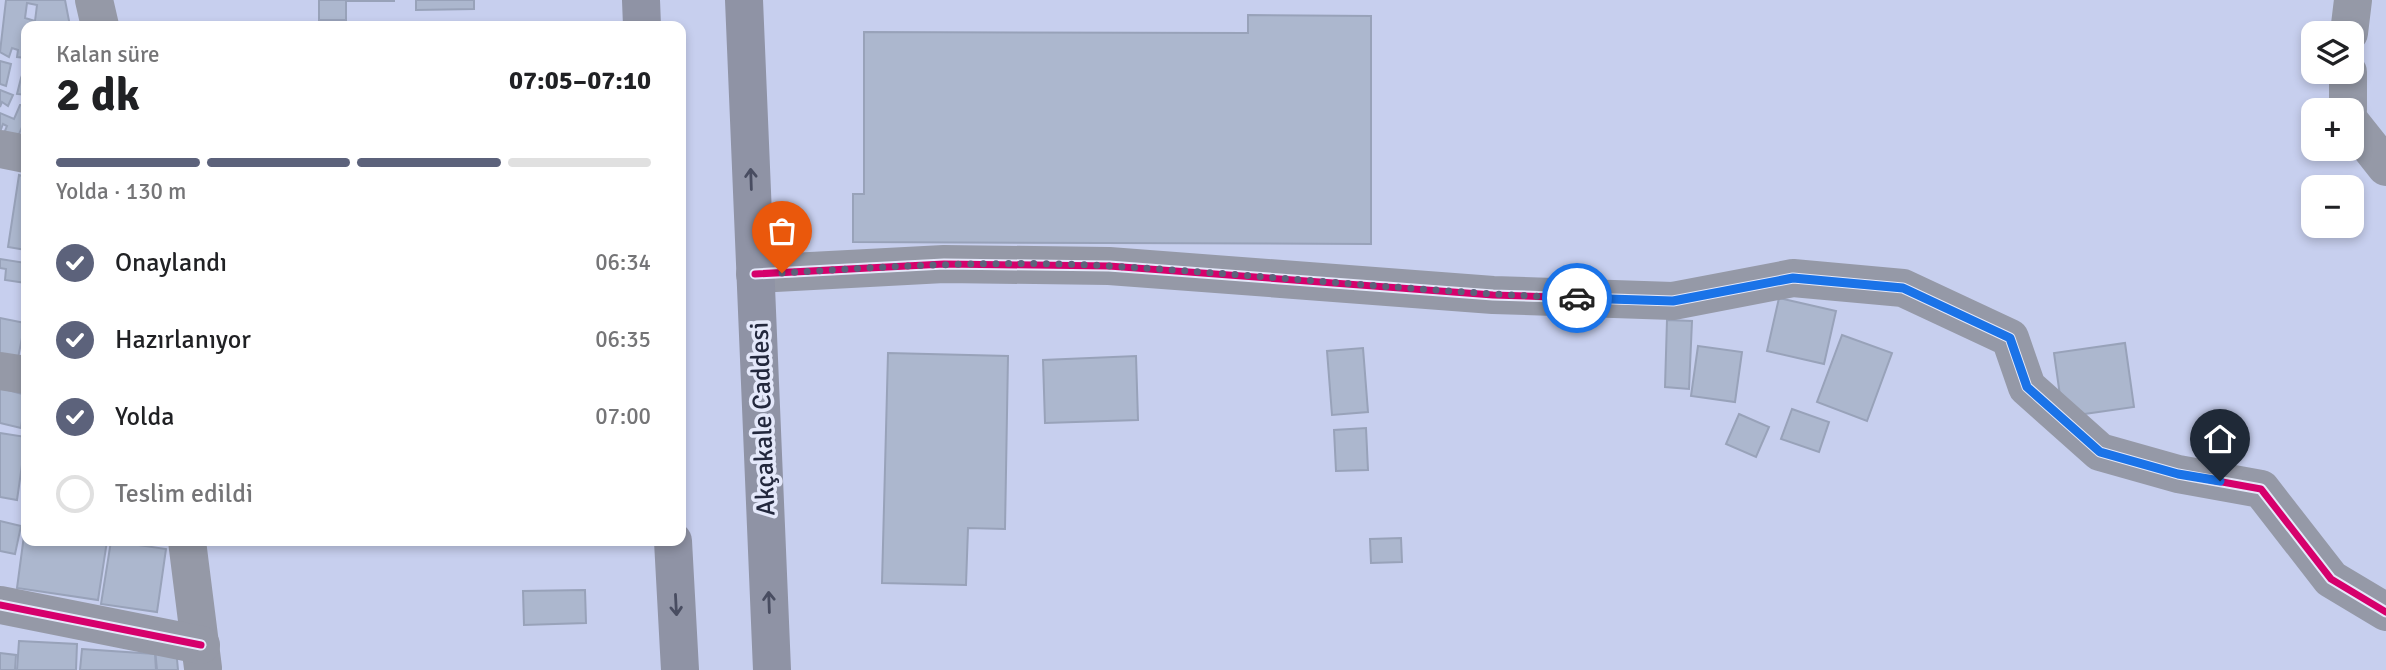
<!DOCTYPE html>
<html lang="tr">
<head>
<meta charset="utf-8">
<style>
  :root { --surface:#fff; --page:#f2f2f2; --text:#202124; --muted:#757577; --line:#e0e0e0; --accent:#5c627b }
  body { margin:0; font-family:Signika,sans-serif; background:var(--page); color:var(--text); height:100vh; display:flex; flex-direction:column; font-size:26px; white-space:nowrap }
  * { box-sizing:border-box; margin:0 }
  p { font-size:23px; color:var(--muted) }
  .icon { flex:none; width:38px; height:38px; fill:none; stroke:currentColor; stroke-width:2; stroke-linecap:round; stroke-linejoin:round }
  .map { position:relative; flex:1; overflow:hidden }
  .side { position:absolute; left:21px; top:21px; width:665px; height:525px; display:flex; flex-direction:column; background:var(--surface); border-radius:14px; box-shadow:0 4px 10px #0003 }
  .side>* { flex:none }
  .fabs { position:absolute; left:2301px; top:21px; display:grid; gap:14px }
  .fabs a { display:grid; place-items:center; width:63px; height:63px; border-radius:14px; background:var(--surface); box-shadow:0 4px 10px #0003; font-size:35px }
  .pin { position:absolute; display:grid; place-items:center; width:60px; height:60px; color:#fff; margin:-72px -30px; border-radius:50% 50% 50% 0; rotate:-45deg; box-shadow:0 0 7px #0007 }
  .pin .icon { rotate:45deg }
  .courier { position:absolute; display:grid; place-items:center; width:70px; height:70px; margin:-35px; border:5px solid #1a73e8; border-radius:50%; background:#fff; color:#222; box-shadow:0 2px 9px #0007 }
  .overview em { font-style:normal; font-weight:700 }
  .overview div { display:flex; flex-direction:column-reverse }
  .overview { display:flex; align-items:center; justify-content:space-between; height:119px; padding:0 35px }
  h1 { font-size:46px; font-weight:700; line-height:52px }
  .bar { display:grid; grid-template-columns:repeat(4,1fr); gap:10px 7px; align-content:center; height:84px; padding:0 35px }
  .bar i { height:9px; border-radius:5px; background:var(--line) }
  .bar .active { background:var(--accent) }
  .bar p { grid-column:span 4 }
  ol { padding:0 35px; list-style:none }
  li { display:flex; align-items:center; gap:21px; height:77px }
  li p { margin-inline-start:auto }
  li .icon { padding:7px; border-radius:50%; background:var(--accent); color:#fff; stroke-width:4 }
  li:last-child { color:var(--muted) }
  li i { width:38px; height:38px; border:4px solid var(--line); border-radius:50% }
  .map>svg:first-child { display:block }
  .building { fill:#acb7ce; stroke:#98a2b9; stroke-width:2; fill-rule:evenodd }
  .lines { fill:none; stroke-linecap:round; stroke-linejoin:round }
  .minor { stroke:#9599a7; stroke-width:38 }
  .major { stroke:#8f93a5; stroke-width:38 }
  .cycleway-casing { stroke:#e4e8fa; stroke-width:11 }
  .cycleway { stroke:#d6006c; stroke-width:7 }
  .oneway { stroke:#494d61 }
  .done { stroke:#5c627b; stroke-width:7; stroke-dasharray:0 12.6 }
  .route { stroke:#1a73e8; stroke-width:9 }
  .labels { text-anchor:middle; stroke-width:7; stroke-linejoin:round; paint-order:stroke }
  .street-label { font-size:26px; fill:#23283d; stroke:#e4e8fa }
</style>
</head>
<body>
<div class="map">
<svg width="2386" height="670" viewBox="0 0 2386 670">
  <rect width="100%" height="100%" fill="#c7cfee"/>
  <g class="building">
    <path d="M 6,0 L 65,0 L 70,26 L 26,26 L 26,58 L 17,57 L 18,50 L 12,48 L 9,57 L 0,52 ZM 27,3 L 37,5 L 35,21 L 25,18 Z"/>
    <polygon points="319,0 394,0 394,1 346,1 346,20 319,20"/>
    <polygon points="416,0 474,0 474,9 416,10"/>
    <polygon points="1248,15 1371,16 1371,244 853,242 853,194 864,194 864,32 1248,33"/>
    <polygon points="0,61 11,64 6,86 0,84"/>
    <polygon points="26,65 26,95 17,94 21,78"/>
    <polygon points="0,90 13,95 8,106 2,102 0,107"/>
    <polygon points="20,105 26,105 26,129 22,127 17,139 0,143 7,126 3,124 0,132 0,113 14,119"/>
    <polygon points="19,175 26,177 26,250 8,247"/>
    <polygon points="0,259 26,263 26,283 5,280 6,269 0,268"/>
    <polygon points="1779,298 1836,311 1824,364 1767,351"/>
    <polygon points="0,318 25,323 17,363 0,360"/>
    <polygon points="1667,320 1692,321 1689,389 1665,387"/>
    <polygon points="1842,335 1892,353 1867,421 1817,402"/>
    <polygon points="2125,343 2134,407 2063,417 2054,353"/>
    <polygon points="1698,346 1742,352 1735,402 1691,396"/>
    <polygon points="1363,348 1368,412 1332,415 1327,351"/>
    <polygon points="888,353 1008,356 1005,529 968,528 966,585 882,583"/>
    <polygon points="1136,356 1138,420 1045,423 1043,360"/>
    <polygon points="0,388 26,395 21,428 0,423"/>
    <polygon points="1792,409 1829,422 1819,452 1781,439"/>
    <polygon points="1739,414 1769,427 1756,457 1726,444"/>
    <polygon points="1366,428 1368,470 1336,471 1334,430"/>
    <polygon points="0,433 26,437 17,500 0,497"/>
    <polygon points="0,521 21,526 15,554 0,551"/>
    <polygon points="25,528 26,541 107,541 98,600 17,588"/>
    <polygon points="1401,538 1402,562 1371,563 1370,539"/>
    <polygon points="111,541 166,549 157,612 101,604"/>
    <polygon points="585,590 586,623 524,625 523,591"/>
    <polygon points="19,641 77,644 76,670 17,670"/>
    <polygon points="176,648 178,670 157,670 155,649"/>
    <polygon points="82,649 155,654 156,670 80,670"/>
    <polygon points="0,653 16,655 15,670 0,670"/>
  </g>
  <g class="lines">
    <g class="minor">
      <polyline points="94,0 100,26"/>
      <polyline points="2349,33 2353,0"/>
      <polyline points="2348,110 2348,72"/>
      <polyline points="2352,124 2386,167"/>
      <polyline points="0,149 26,154"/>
      <polyline points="755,274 944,264 1109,266 1493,295 1673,301 1793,278 1903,288 2010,338 2027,387 2100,452 2178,474 2261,489 2331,579 2386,612"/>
      <polyline points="0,371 26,375"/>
      <polyline points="187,541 203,668"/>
      <polyline points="0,605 201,645"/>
    </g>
    <g class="major">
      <polyline points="641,0 642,26"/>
      <polyline points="744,0 772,670"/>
      <polyline points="673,541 680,670"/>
    </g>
    <g class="cycleway-casing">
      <g id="cycleway">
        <polyline points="755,274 944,264 1109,266 1493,295 1673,301 1793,278 1903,288 2010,338 2027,387 2100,452 2178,474 2261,489 2331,579 2386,612"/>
        <polyline points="0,605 201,645"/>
      </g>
    </g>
    <use href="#cycleway" class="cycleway"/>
  </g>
  <defs><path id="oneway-shaft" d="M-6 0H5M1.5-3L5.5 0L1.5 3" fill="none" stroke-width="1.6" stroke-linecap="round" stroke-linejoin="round" transform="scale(1.75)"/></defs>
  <g class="oneway">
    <use href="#oneway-shaft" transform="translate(751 179) rotate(-92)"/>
    <use href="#oneway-shaft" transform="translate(769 602) rotate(-92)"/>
    <use href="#oneway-shaft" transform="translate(676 605) rotate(87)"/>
  </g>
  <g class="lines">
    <path class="done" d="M 782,273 C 892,266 1002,260 1111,266 C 1266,275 1421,292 1577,298"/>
    <polyline class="route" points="1577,298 1673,301 1793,278 1903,288 2010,338 2027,387 2100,452 2178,474 2220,481"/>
  </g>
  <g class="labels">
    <g class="street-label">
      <text transform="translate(762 419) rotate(-92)" y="9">Akçakale Caddesi</text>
    </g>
  </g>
</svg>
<div class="fabs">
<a><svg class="icon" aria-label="layers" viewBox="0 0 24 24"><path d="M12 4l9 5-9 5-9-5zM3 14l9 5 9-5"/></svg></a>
<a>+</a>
<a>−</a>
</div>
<div class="pin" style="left:782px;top:273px;background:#ea580c"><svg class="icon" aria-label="bag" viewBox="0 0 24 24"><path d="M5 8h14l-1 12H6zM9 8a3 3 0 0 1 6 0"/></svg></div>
<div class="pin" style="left:2220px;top:481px;background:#1f2937"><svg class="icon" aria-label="home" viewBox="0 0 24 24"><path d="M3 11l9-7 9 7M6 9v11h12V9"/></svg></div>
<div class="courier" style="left:1577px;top:298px"><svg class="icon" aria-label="car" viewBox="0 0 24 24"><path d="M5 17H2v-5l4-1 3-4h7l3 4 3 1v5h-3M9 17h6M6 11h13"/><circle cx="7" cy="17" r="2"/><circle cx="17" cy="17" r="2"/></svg></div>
<section class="side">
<div class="overview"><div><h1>2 dk</h1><p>Kalan süre</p></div><em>07:05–07:10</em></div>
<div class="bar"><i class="active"></i><i class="active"></i><i class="active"></i><i></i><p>Yolda · 130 m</p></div>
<ol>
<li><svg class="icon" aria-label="check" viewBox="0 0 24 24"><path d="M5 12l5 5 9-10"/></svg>Onaylandı<p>06:34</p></li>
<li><svg class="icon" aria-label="check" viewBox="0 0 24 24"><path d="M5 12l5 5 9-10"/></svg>Hazırlanıyor<p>06:35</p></li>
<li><svg class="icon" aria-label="check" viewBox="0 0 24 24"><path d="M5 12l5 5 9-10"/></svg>Yolda<p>07:00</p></li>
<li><i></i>Teslim edildi</li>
</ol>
</section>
</div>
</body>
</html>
